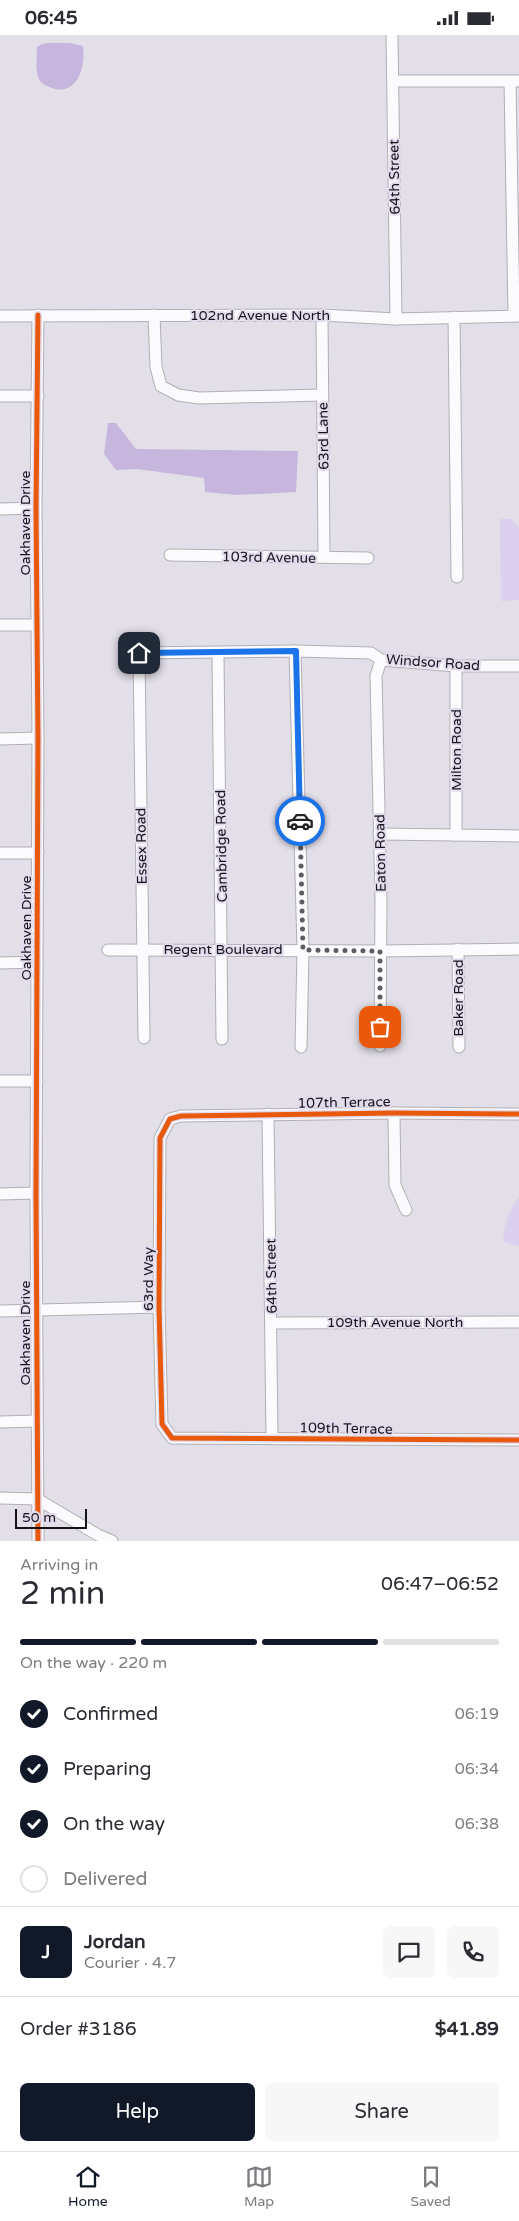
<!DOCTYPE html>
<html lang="en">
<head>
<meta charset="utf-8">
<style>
  :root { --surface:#fff; --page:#f7f7f7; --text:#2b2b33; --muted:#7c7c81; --line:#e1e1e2; --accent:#111827 }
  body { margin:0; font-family:"Varela Round",sans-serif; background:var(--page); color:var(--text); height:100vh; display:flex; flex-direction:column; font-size:19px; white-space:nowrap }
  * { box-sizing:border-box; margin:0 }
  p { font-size:16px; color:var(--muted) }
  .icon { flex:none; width:28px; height:28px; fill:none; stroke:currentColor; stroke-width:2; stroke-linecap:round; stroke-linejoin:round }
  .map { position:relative; height:1506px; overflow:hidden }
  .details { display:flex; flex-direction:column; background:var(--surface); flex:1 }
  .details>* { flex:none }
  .scale { position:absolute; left:15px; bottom:12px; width:72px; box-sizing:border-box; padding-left:5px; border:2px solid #16141a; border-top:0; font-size:14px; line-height:18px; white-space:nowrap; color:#16141a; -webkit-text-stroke:4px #e2dbed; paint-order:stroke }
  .pin { position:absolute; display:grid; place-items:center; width:42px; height:42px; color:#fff; margin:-21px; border-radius:10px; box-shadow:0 2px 8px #0006 }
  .courier { position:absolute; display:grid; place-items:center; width:50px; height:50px; margin:-25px; border:4px solid #1a73e8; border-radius:50%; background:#fff; color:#222; box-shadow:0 1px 6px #0007 }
  .summary em { font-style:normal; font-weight:600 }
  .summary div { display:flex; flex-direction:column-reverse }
  .summary { display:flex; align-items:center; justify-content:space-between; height:85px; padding:0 20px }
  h1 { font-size:32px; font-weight:600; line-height:38px }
  .bar { display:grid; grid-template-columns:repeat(4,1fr); gap:8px 5px; align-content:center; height:60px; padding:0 20px }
  .bar i { height:6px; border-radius:4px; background:var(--line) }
  .bar .selected { background:var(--accent) }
  .bar p { grid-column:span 4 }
  .line { display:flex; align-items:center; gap:12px; padding:0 20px; border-top:1px solid var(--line) }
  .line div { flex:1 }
  .round { display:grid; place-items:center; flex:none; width:52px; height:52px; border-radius:8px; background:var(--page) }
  ol { padding:0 20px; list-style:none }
  li { display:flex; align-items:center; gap:15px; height:55px }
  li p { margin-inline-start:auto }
  li .icon { padding:5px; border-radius:50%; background:var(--accent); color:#fff; stroke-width:4 }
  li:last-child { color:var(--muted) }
  li i { width:28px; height:28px; border:2px solid var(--line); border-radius:50% }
  .primary-button { display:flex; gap:10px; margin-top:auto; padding:10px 20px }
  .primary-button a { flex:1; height:58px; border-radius:8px; background:var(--accent); color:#fff; font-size:20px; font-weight:600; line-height:58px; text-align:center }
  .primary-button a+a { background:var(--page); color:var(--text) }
  .status { display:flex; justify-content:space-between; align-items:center; height:35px; padding:0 25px; background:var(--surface); direction:ltr }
  .status svg { height:14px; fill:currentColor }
  .dock { display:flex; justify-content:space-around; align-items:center; height:70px; border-top:1px solid var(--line); background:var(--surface); font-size:14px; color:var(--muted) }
  .dock a { display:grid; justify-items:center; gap:2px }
  .dock .selected { color:var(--accent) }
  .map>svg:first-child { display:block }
  .green { fill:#dbd0ed }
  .water { fill:#c6b6dd }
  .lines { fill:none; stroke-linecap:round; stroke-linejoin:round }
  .minor-casing { stroke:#b1aeb5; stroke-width:13 }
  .minor { stroke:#fbfafc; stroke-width:11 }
  .cycleway-casing { stroke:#e2dbed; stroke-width:8 }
  .cycleway { stroke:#e8590c; stroke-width:5 }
  .done { stroke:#5e5b62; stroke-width:5; stroke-dasharray:0 9 }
  .route { stroke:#1a73e8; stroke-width:6 }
  .labels { text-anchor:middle; stroke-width:4; stroke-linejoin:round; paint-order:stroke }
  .street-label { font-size:14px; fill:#16141a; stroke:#e2dbed }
</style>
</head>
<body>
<div class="status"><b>06:45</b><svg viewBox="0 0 49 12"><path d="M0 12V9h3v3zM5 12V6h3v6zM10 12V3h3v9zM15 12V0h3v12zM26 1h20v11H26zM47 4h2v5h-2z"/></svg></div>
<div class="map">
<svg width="519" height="1506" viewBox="0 0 519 1506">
  <rect width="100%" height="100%" fill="#e3dfe9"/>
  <g class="green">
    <polygon points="500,484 511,484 519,492 519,565 501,566"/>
    <path d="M 519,1162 L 519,1211 L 503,1207 C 504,1189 508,1177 519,1162 Z"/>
  </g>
  <g class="water">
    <path d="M 48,8 L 70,8 L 83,11 C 86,30 78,62 52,53 C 47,51 41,49 39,44 C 35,36 37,21 37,12 L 42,9 Z"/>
    <polygon points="108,388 116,388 136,414 298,416 296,457 237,460 205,457 204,443 137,434 116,435 104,419"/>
  </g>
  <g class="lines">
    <g class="minor-casing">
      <g id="minor">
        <polyline points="392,0 396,284"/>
        <polyline points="393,46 519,46"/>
        <polyline points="510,46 514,281"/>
        <polyline points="154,280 156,332 161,351 178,360 199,363 322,360"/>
        <polyline points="322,280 324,522"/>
        <polyline points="0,281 322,280 396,284 519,281"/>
        <polyline points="454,282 457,542"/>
        <polyline points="0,361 38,361"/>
        <polyline points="0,474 36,473"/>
        <polyline points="170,520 368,523"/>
        <polyline points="0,590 36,590"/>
        <polyline points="295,616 303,915 301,1012"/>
        <polyline points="218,618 222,1004"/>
        <polyline points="0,704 38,703"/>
        <polyline points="379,799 519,801"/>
        <polyline points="456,800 456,631"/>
        <polyline points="0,818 38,818"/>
        <polyline points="458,914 459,1012"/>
        <polyline points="108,915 380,916 519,914"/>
        <polyline points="0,928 37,927"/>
        <polyline points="144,1003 139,618 295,616 371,618 381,625 456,631 519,631"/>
        <polyline points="380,1011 381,865 376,641 381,625"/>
        <polyline points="0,1046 37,1046"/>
        <polyline points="394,1078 395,1150 406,1175"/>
        <polyline points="268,1079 272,1403"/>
        <polyline points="519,1079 394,1078 181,1081 170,1084 160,1103 159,1272 162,1389 172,1403 519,1405"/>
        <polyline points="0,1159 36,1158"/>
        <polyline points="0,1276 159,1272"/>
        <polyline points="272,1288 519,1287"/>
        <polyline points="0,1387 36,1386"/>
        <polyline points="0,1463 37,1464 98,1500 112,1506"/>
        <polyline points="38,1506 36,1158 38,703 36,473 38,280"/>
      </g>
    </g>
    <use href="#minor" class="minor"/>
    <g class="cycleway-casing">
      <g id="cycleway">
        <polyline points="519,1079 394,1078 181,1081 170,1084 160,1103 159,1272 162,1389 172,1403 519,1405"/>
        <polyline points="38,1506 36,1158 38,703 36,473 38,280"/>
      </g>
    </g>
    <use href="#cycleway" class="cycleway"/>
  </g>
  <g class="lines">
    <polyline class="done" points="300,786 303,915 380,916 380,992"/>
    <polyline class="route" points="139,618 296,616 300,786"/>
  </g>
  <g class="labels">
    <g class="street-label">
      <text transform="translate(394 142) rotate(-91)" y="5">64th Street</text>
      <text x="260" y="285">102nd Avenue North</text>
      <text transform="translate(323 401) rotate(-91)" y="5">63rd Lane</text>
      <text transform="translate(25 488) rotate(-90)" y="5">Oakhaven Drive</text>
      <text transform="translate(269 522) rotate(1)" y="5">103rd Avenue</text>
      <text transform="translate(433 627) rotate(4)" y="5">Windsor Road</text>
      <text transform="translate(456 715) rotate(-90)" y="5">Milton Road</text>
      <text transform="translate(141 811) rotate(-91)" y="5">Essex Road</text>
      <text transform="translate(221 811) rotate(-91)" y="5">Cambridge Road</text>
      <text transform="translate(380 818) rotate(-91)" y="5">Eaton Road</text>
      <text transform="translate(26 893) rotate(-90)" y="5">Oakhaven Drive</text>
      <text x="223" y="919">Regent Boulevard</text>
      <text transform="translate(458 963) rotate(-90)" y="5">Baker Road</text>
      <text transform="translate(344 1067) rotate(-1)" y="5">107th Terrace</text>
      <text transform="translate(271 1241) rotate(-91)" y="5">64th Street</text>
      <text transform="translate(148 1244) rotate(-90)" y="5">63rd Way</text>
      <text x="395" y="1292">109th Avenue North</text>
      <text transform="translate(25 1298) rotate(-90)" y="5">Oakhaven Drive</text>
      <text transform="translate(346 1393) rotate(1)" y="5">109th Terrace</text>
    </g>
  </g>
</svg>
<div class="scale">50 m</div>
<div class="pin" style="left:380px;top:992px;background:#ea580c"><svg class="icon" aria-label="bag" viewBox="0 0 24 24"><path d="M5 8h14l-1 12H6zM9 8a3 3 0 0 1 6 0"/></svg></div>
<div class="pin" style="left:139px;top:618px;background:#1f2937"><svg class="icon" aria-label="home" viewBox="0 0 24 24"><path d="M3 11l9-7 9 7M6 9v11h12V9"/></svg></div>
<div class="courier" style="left:300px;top:786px"><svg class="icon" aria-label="car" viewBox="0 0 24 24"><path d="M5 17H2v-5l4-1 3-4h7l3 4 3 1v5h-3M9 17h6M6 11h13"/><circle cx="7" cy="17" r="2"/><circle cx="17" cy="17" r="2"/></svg></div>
</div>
<section class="details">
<div class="summary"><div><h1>2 min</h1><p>Arriving in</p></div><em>06:47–06:52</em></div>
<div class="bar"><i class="selected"></i><i class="selected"></i><i class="selected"></i><i></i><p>On the way · 220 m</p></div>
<ol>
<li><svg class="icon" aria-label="check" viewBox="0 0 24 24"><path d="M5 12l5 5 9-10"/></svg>Confirmed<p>06:19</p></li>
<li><svg class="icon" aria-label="check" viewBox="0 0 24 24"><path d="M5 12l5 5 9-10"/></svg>Preparing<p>06:34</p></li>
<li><svg class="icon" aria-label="check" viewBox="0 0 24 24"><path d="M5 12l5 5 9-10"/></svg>On the way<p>06:38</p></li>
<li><i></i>Delivered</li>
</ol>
<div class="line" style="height:90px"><b class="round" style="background:var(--accent);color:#fff">J</b><div><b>Jordan</b><p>Courier · 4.7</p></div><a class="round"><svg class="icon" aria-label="chat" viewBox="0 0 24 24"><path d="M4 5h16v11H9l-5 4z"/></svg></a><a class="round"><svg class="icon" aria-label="phone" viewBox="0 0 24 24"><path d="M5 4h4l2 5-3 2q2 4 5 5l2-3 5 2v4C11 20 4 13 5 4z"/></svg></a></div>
<div class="line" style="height:65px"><div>Order #3186</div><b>$41.89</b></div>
<div class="primary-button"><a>Help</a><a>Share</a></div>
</section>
<nav class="dock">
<a class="selected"><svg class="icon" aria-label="home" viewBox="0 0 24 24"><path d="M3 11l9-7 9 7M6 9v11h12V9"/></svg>Home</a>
<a><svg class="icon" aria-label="map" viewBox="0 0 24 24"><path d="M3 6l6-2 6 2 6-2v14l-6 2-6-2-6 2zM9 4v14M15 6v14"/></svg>Map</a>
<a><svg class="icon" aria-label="saved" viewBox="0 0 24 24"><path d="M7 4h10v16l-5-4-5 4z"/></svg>Saved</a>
</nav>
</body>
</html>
